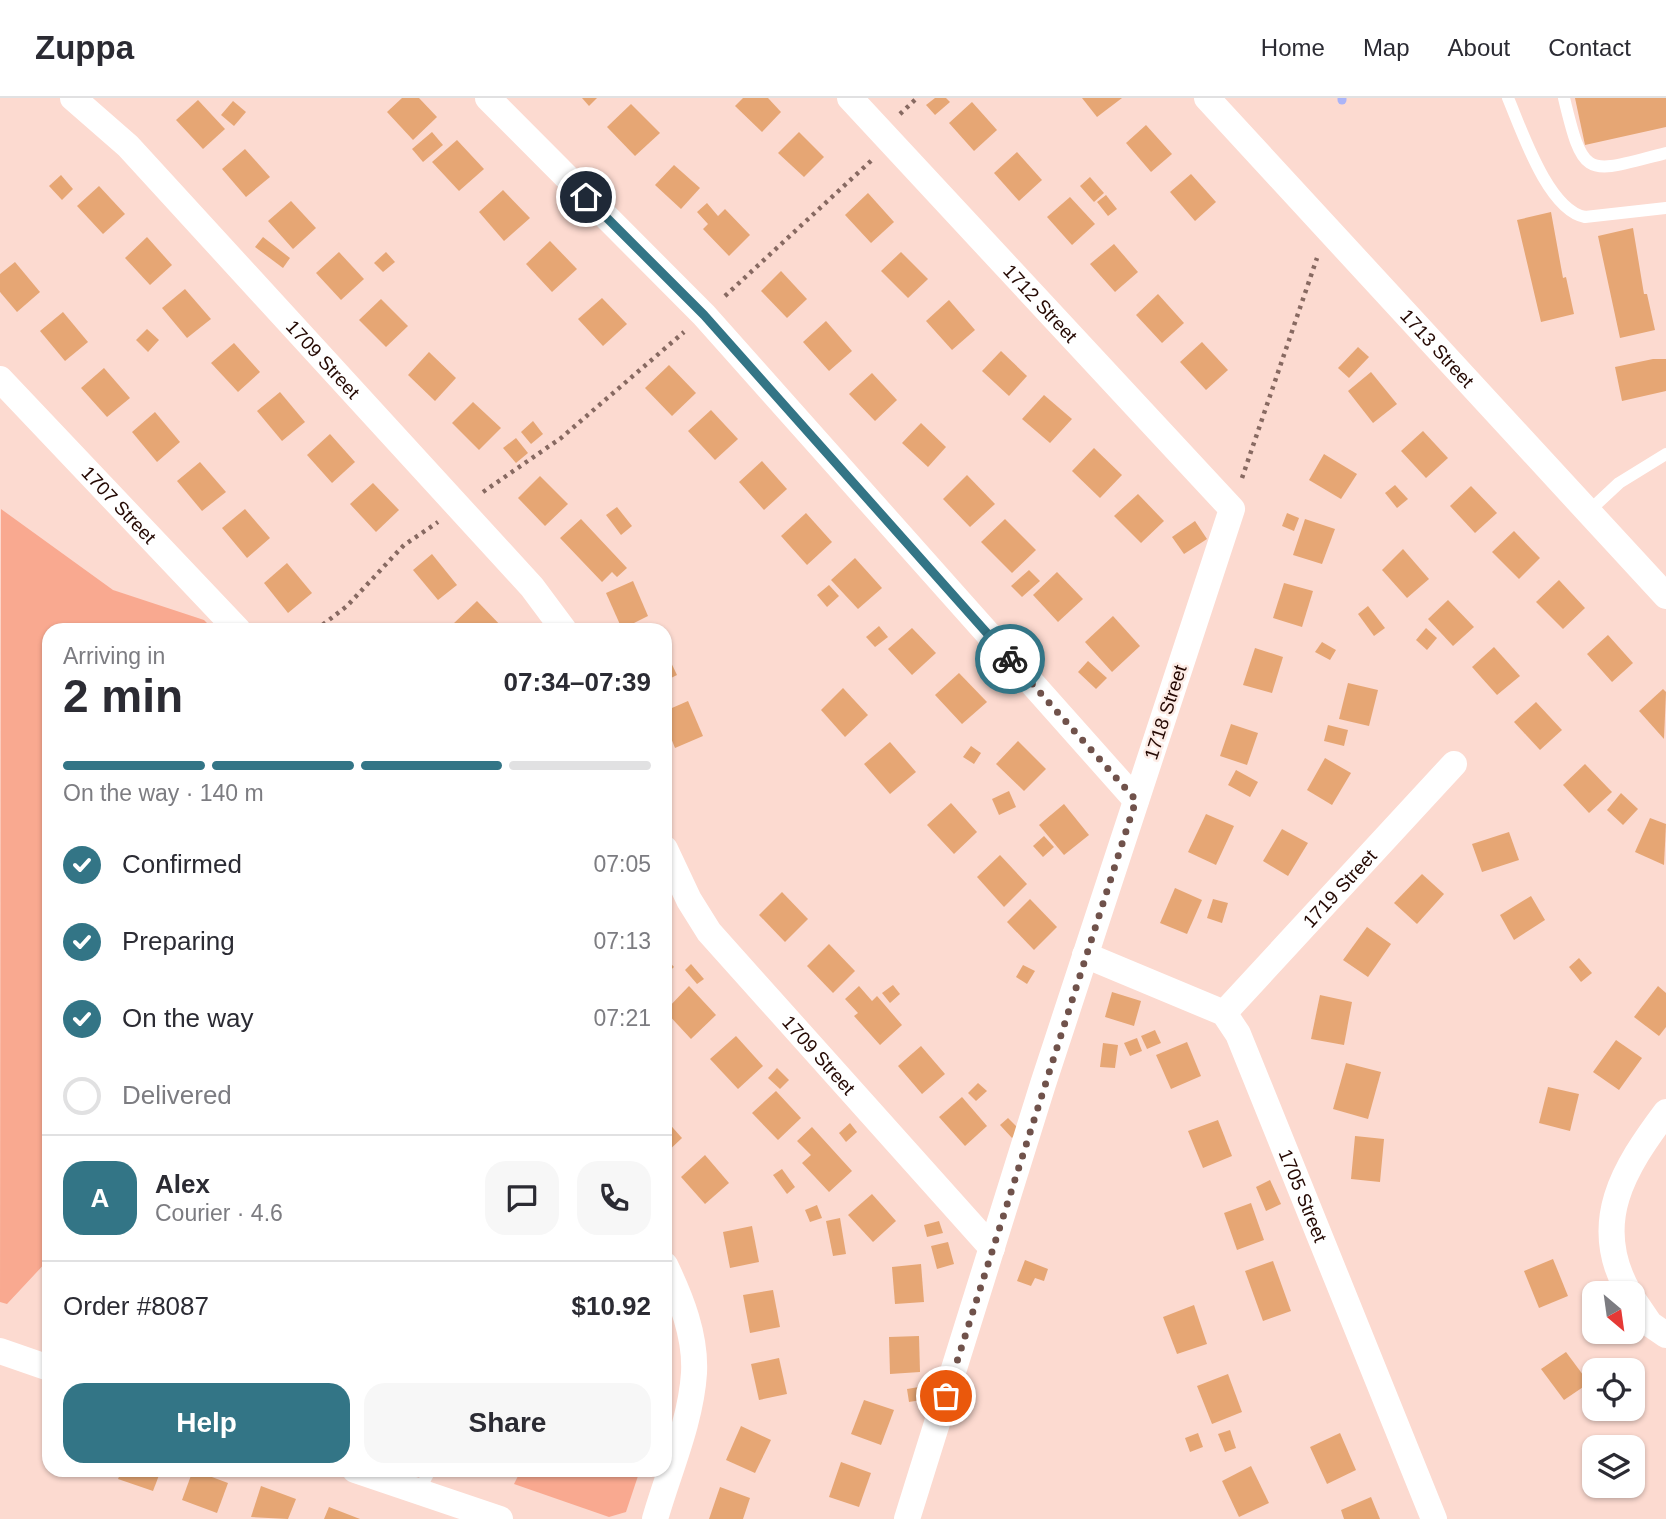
<!DOCTYPE html>
<html lang="en">
<head>
<meta charset="utf-8">
<style>
  :root { --surface:#fff; --page:#f7f7f7; --text:#2b2b33; --muted:#7c7c81; --line:#e1e1e2; --accent:#337586 }
  body { margin:0; font-family:Helvetica,sans-serif; background:var(--page); color:var(--text); height:100vh; display:flex; flex-direction:column; font-size:26px; white-space:nowrap }
  * { box-sizing:border-box; margin:0 }
  p { font-size:23px; color:var(--muted) }
  .icon { flex:none; width:38px; height:38px; fill:none; stroke:currentColor; stroke-width:2; stroke-linecap:round; stroke-linejoin:round }
  .map { position:relative; flex:1; overflow:hidden }
  .sheet { position:absolute; left:42px; top:525px; width:630px; height:854px; display:flex; flex-direction:column; background:var(--surface); border-radius:21px; box-shadow:0 2px 5px #0004 }
  .sheet>* { flex:none }
  .needle { width:46px; rotate:151deg }
  .controls { position:absolute; left:1582px; top:1183px; display:grid; gap:14px }
  .controls a { display:grid; place-items:center; width:63px; height:63px; border-radius:14px; background:var(--surface); box-shadow:0 2px 5px #0004; font-size:35px }
  .pin { position:absolute; display:grid; place-items:center; width:60px; height:60px; color:#fff; margin:-30px; border:4px solid #fff; border-radius:50%; box-shadow:0 2px 7px #0007 }
  .courier { position:absolute; display:grid; place-items:center; width:70px; height:70px; margin:-35px; border:5px solid #337586; border-radius:50%; background:#fff; color:#222; box-shadow:0 2px 9px #0007 }
  .head em { font-style:normal; font-weight:800 }
  .head div { display:flex; flex-direction:column-reverse }
  .head { display:flex; align-items:center; justify-content:space-between; height:119px; padding:0 21px }
  h1 { font-size:46px; font-weight:800; line-height:52px }
  .bar { display:grid; grid-template-columns:repeat(4,1fr); gap:10px 7px; align-content:center; height:84px; padding:0 21px }
  .bar i { height:9px; border-radius:5px; background:var(--line) }
  .bar .on { background:var(--accent) }
  .bar p { grid-column:span 4 }
  .line { display:flex; align-items:center; gap:18px; padding:0 21px; border-top:2px solid var(--line) }
  .line div { flex:1 }
  .round { display:grid; place-items:center; flex:none; width:74px; height:74px; border-radius:21px; background:var(--page) }
  ol { padding:0 21px; list-style:none }
  li { display:flex; align-items:center; gap:21px; height:77px }
  li p { margin-inline-start:auto }
  li .icon { padding:7px; border-radius:50%; background:var(--accent); color:#fff; stroke-width:4 }
  li:last-child { color:var(--muted) }
  li i { width:38px; height:38px; border:4px solid var(--line); border-radius:50% }
  .primary-button { display:flex; gap:14px; margin-top:auto; padding:14px 21px }
  .primary-button a { flex:1; height:80px; border-radius:21px; background:var(--accent); color:#fff; font-size:28px; font-weight:800; line-height:80px; text-align:center }
  .primary-button a+a { background:var(--page); color:var(--text) }
  header { display:flex; align-items:center; gap:42px; box-sizing:border-box; height:98px; padding:0 35px; background:var(--surface); border-bottom:2px solid var(--line) }
  header strong { font-size:33px }
  nav { display:flex; gap:38px; margin-inline-start:auto; font-size:24px }
  .map>svg:first-child { display:block }
  .green { fill:#f9a990 }
  .lines { fill:none; stroke-linecap:round; stroke-linejoin:round }
  .stream { stroke:#abb4f7; stroke-width:9 }
  .building { fill:#e6a674 }
  .path { stroke:#876961; stroke-width:4.5; stroke-dasharray:3.5 5; stroke-linecap:butt }
  .lane { stroke:#fff; stroke-width:12 }
  .street { stroke:#fff; stroke-width:26 }
  .done { stroke:#70524b; stroke-width:7; stroke-dasharray:0 12.6 }
  .route { stroke:#337586; stroke-width:9 }
  .labels { text-anchor:middle; stroke-width:5; stroke-linejoin:round; paint-order:stroke }
  .street-label { font-size:19px; fill:#250903; stroke:#fdece6 }
</style>
</head>
<body>
<header>
<strong>Zuppa</strong>
<nav><a>Home</a><a>Map</a><a>About</a><a>Contact</a></nav>
</header>
<div class="map">
<svg width="1666" height="1421" viewBox="0 0 1666 1421">
  <rect width="100%" height="100%" fill="#fcdad0"/>
  <g class="green">
    <polygon points="1,411 113,492 204,522 214,532 49,532 49,1161 7,1206 0,1204"/>
    <polygon points="521,1372 640,1372 626,1414 609,1419 514,1386"/>
  </g>
  <g class="lines">
    <polyline class="stream" points="1342,0 1342,2"/>
  </g>
  <g class="building">
    <polygon points="402,0 419,0 437,19 413,42 387,14"/>
    <polygon points="582,0 597,0 589,8"/>
    <polygon points="743,0 768,0 781,14 762,34 735,8"/>
    <polygon points="935,0 946,0 950,4 935,17 926,7"/>
    <polygon points="1082,0 1122,0 1097,19"/>
    <polygon points="1575,0 1666,0 1666,29 1585,47"/>
    <polygon points="198,2 225,31 203,51 176,22"/>
    <polygon points="233,3 246,14 234,28 221,17"/>
    <polygon points="972,4 997,32 974,53 949,25"/>
    <polygon points="631,6 660,35 635,58 607,29"/>
    <polygon points="1146,27 1172,56 1151,74 1126,45"/>
    <polygon points="432,34 443,47 423,64 412,51"/>
    <polygon points="799,34 824,59 804,79 778,55"/>
    <polygon points="457,42 484,71 459,93 432,64"/>
    <polygon points="245,51 270,79 246,99 222,71"/>
    <polygon points="1017,54 1042,82 1019,103 994,75"/>
    <polygon points="674,67 700,90 681,111 655,87"/>
    <polygon points="1191,76 1216,104 1195,123 1170,94"/>
    <polygon points="61,77 73,91 62,102 49,88"/>
    <polygon points="1090,79 1104,95 1094,104 1080,88"/>
    <polygon points="99,88 125,116 103,136 77,108"/>
    <polygon points="503,92 530,120 504,143 479,114"/>
    <polygon points="868,95 894,124 871,145 845,117"/>
    <polygon points="1106,97 1117,111 1108,118 1097,104"/>
    <polygon points="1070,99 1095,126 1072,147 1047,119"/>
    <polygon points="291,103 316,130 293,151 268,123"/>
    <polygon points="707,105 718,118 725,111 750,137 729,158 703,131 708,126 697,114"/>
    <polygon points="1551,114 1563,180 1566,179 1574,216 1541,224 1517,122"/>
    <polygon points="1633,130 1644,196 1647,196 1655,232 1620,240 1598,138"/>
    <polygon points="147,139 172,167 150,187 125,160"/>
    <polygon points="263,139 290,160 283,170 255,149"/>
    <polygon points="550,143 577,171 552,194 526,166"/>
    <polygon points="1114,146 1138,174 1115,194 1090,166"/>
    <polygon points="339,154 364,181 341,202 316,175"/>
    <polygon points="386,154 395,164 383,174 374,165"/>
    <polygon points="901,154 928,181 908,200 881,173"/>
    <polygon points="15,164 40,194 17,214 0,194 0,176"/>
    <polygon points="781,173 807,201 787,220 761,193"/>
    <polygon points="185,191 211,221 187,240 162,210"/>
    <polygon points="1158,196 1184,225 1162,245 1136,217"/>
    <polygon points="602,200 627,226 603,248 578,221"/>
    <polygon points="381,201 408,228 386,249 359,222"/>
    <polygon points="949,202 975,232 952,252 926,223"/>
    <polygon points="63,214 88,244 65,263 40,233"/>
    <polygon points="826,223 852,253 829,273 803,244"/>
    <polygon points="147,231 159,242 148,254 136,242"/>
    <polygon points="1202,244 1228,272 1206,292 1180,264"/>
    <polygon points="234,245 260,274 238,294 211,265"/>
    <polygon points="1358,249 1369,259 1349,280 1338,270"/>
    <polygon points="1001,253 1027,278 1009,298 982,273"/>
    <polygon points="429,254 456,280 435,303 408,277"/>
    <polygon points="1653,261 1666,261 1666,293 1622,303 1615,269"/>
    <polygon points="669,267 696,295 672,318 645,290"/>
    <polygon points="104,270 130,300 107,319 81,290"/>
    <polygon points="1371,274 1397,306 1373,325 1348,293"/>
    <polygon points="872,275 897,302 875,323 849,296"/>
    <polygon points="280,294 305,324 282,343 257,313"/>
    <polygon points="1044,297 1072,321 1050,345 1022,321"/>
    <polygon points="473,304 501,330 479,352 452,325"/>
    <polygon points="711,312 738,341 715,362 688,333"/>
    <polygon points="155,314 180,344 157,364 132,334"/>
    <polygon points="533,323 543,336 531,346 521,334"/>
    <polygon points="921,325 946,349 928,369 902,345"/>
    <polygon points="1423,333 1448,360 1426,380 1401,353"/>
    <polygon points="330,336 355,364 332,385 307,357"/>
    <polygon points="516,340 528,355 516,365 503,350"/>
    <polygon points="1094,350 1122,377 1100,400 1072,373"/>
    <polygon points="1324,356 1357,376 1341,401 1309,382"/>
    <polygon points="762,363 787,391 764,412 739,384"/>
    <polygon points="200,364 226,394 202,413 177,383"/>
    <polygon points="967,377 995,406 970,429 943,401"/>
    <polygon points="540,378 568,406 545,428 518,400"/>
    <polygon points="373,385 399,412 376,434 350,406"/>
    <polygon points="1395,387 1408,401 1397,410 1385,395"/>
    <polygon points="1471,388 1497,415 1475,435 1450,408"/>
    <polygon points="1138,396 1164,423 1141,445 1114,418"/>
    <polygon points="617,409 632,428 621,437 606,417"/>
    <polygon points="245,411 270,440 247,460 222,430"/>
    <polygon points="806,415 832,444 807,467 781,438"/>
    <polygon points="1287,415 1299,420 1294,433 1282,428"/>
    <polygon points="581,421 627,470 617,479 612,474 602,484 560,440"/>
    <polygon points="1005,421 1036,452 1012,475 981,444"/>
    <polygon points="1305,421 1335,431 1322,466 1293,457"/>
    <polygon points="1195,423 1207,441 1184,456 1172,439"/>
    <polygon points="1514,433 1540,460 1519,481 1492,454"/>
    <polygon points="1403,451 1429,481 1407,500 1382,472"/>
    <polygon points="432,456 457,487 438,502 413,472"/>
    <polygon points="855,460 882,490 858,511 831,482"/>
    <polygon points="287,465 312,495 288,515 264,485"/>
    <polygon points="1029,472 1040,483 1022,499 1011,488"/>
    <polygon points="1057,474 1083,501 1058,524 1033,497"/>
    <polygon points="1559,482 1585,510 1563,531 1536,504"/>
    <polygon points="633,483 648,518 622,531 606,495"/>
    <polygon points="1284,485 1313,493 1302,529 1273,520"/>
    <polygon points="829,487 839,498 827,509 817,497"/>
    <polygon points="1448,502 1474,529 1453,548 1428,521"/>
    <polygon points="477,503 505,532 457,532 452,527"/>
    <polygon points="1368,508 1385,530 1374,538 1358,516"/>
    <polygon points="1113,518 1140,548 1112,574 1085,544"/>
    <polygon points="879,528 888,539 875,549 866,539"/>
    <polygon points="912,530 936,555 912,577 888,551"/>
    <polygon points="1426,530 1437,540 1427,552 1416,542"/>
    <polygon points="1608,537 1633,565 1612,584 1587,556"/>
    <polygon points="1322,544 1336,552 1330,562 1315,554"/>
    <polygon points="1494,549 1520,578 1497,597 1472,569"/>
    <polygon points="1255,550 1283,559 1272,595 1243,587"/>
    <polygon points="665,552 677,577 665,583"/>
    <polygon points="1088,563 1107,580 1096,591 1078,574"/>
    <polygon points="959,575 987,604 962,626 935,597"/>
    <polygon points="1348,585 1378,592 1369,628 1339,621"/>
    <polygon points="843,590 868,617 845,639 821,612"/>
    <polygon points="1663,591 1666,594 1664,641 1639,613"/>
    <polygon points="688,603 703,638 675,650 665,625 665,613"/>
    <polygon points="1536,604 1562,632 1540,652 1514,624"/>
    <polygon points="1231,626 1258,635 1247,667 1220,658"/>
    <polygon points="1328,627 1348,632 1344,648 1324,643"/>
    <polygon points="1018,643 1046,671 1024,693 996,666"/>
    <polygon points="890,644 916,674 890,696 864,666"/>
    <polygon points="971,648 981,655 974,666 963,659"/>
    <polygon points="1325,660 1351,675 1332,707 1307,692"/>
    <polygon points="1585,666 1612,694 1589,715 1563,687"/>
    <polygon points="1236,672 1258,684 1250,699 1228,687"/>
    <polygon points="1009,693 1016,709 999,717 992,701"/>
    <polygon points="1621,695 1638,711 1623,727 1607,712"/>
    <polygon points="951,705 977,734 954,756 927,727"/>
    <polygon points="1064,706 1089,737 1064,757 1039,727"/>
    <polygon points="1206,716 1234,728 1216,767 1188,754"/>
    <polygon points="1650,720 1666,726 1664,767 1635,754"/>
    <polygon points="1282,731 1308,745 1288,778 1263,763"/>
    <polygon points="1509,734 1519,762 1482,774 1472,746"/>
    <polygon points="1044,738 1054,749 1043,759 1033,748"/>
    <polygon points="1000,757 1027,786 1004,809 977,779"/>
    <polygon points="1422,776 1444,796 1417,826 1394,805"/>
    <polygon points="1175,790 1202,802 1187,836 1160,825"/>
    <polygon points="782,794 808,821 785,844 759,817"/>
    <polygon points="1531,798 1545,822 1514,842 1500,817"/>
    <polygon points="1030,801 1057,829 1034,852 1007,824"/>
    <polygon points="1213,801 1228,805 1222,825 1207,820"/>
    <polygon points="1367,829 1391,846 1368,879 1343,862"/>
    <polygon points="829,846 855,873 833,895 807,868"/>
    <polygon points="665,859 674,869 665,877"/>
    <polygon points="1579,860 1592,875 1581,884 1569,869"/>
    <polygon points="691,866 704,881 697,886 685,872"/>
    <polygon points="1023,867 1035,873 1027,886 1016,879"/>
    <polygon points="893,887 900,896 890,905 882,895"/>
    <polygon points="689,888 716,917 691,941 665,913"/>
    <polygon points="859,888 872,903 877,898 902,927 880,947 854,918 858,915 845,901"/>
    <polygon points="1658,888 1666,895 1666,929 1659,938 1634,919"/>
    <polygon points="1112,894 1141,903 1134,928 1105,919"/>
    <polygon points="1320,897 1352,904 1344,947 1311,941"/>
    <polygon points="1155,932 1161,945 1147,951 1141,938"/>
    <polygon points="736,938 763,968 738,991 710,961"/>
    <polygon points="1137,940 1142,953 1130,958 1124,945"/>
    <polygon points="1616,942 1642,960 1619,992 1593,974"/>
    <polygon points="1187,944 1201,978 1171,991 1156,957"/>
    <polygon points="1103,945 1118,947 1115,970 1100,969"/>
    <polygon points="921,948 945,976 922,996 898,968"/>
    <polygon points="1346,965 1381,974 1368,1021 1333,1011"/>
    <polygon points="777,970 789,982 780,991 768,980"/>
    <polygon points="978,985 987,993 976,1003 968,995"/>
    <polygon points="1548,989 1579,996 1570,1033 1539,1025"/>
    <polygon points="776,993 801,1020 778,1042 752,1015"/>
    <polygon points="962,999 987,1028 965,1048 939,1019"/>
    <polygon points="1008,1020 1020,1032 1012,1040 1000,1027"/>
    <polygon points="665,1021 682,1040 665,1056"/>
    <polygon points="1218,1022 1232,1058 1203,1070 1188,1033"/>
    <polygon points="850,1025 857,1034 846,1044 839,1035"/>
    <polygon points="812,1029 852,1073 829,1094 802,1065 811,1057 797,1043"/>
    <polygon points="1355,1038 1384,1041 1380,1084 1351,1081"/>
    <polygon points="705,1057 729,1085 705,1106 681,1079"/>
    <polygon points="782,1071 795,1089 787,1096 773,1077"/>
    <polygon points="1270,1082 1281,1106 1266,1113 1256,1089"/>
    <polygon points="872,1096 896,1123 873,1144 848,1117"/>
    <polygon points="1251,1105 1264,1142 1237,1152 1224,1115"/>
    <polygon points="817,1107 822,1120 810,1124 805,1112"/>
    <polygon points="840,1120 846,1156 833,1158 826,1123"/>
    <polygon points="939,1123 943,1135 927,1139 924,1127"/>
    <polygon points="752,1128 759,1164 730,1170 723,1134"/>
    <polygon points="948,1144 954,1166 937,1171 931,1148"/>
    <polygon points="1553,1161 1568,1198 1539,1210 1524,1173"/>
    <polygon points="1025,1162 1048,1171 1044,1183 1035,1180 1031,1188 1017,1183"/>
    <polygon points="1273,1163 1291,1213 1263,1223 1245,1173"/>
    <polygon points="921,1166 924,1204 895,1206 892,1169"/>
    <polygon points="773,1192 780,1229 750,1235 743,1197"/>
    <polygon points="1194,1207 1207,1246 1177,1256 1163,1219"/>
    <polygon points="919,1238 920,1274 890,1276 889,1239"/>
    <polygon points="1566,1254 1589,1285 1564,1302 1541,1271"/>
    <polygon points="779,1260 787,1296 759,1302 751,1266"/>
    <polygon points="1228,1276 1242,1314 1212,1326 1197,1288"/>
    <polygon points="925,1288 927,1301 909,1304 907,1291"/>
    <polygon points="864,1302 894,1312 881,1347 851,1336"/>
    <polygon points="741,1328 771,1342 755,1375 726,1362"/>
    <polygon points="1230,1332 1236,1350 1225,1354 1218,1336"/>
    <polygon points="1198,1335 1203,1349 1190,1354 1185,1340"/>
    <polygon points="1340,1335 1356,1372 1327,1386 1310,1349"/>
    <polygon points="841,1364 871,1375 859,1409 829,1399"/>
    <polygon points="1251,1368 1269,1405 1239,1419 1222,1383"/>
    <polygon points="122,1372 161,1372 153,1393 118,1381"/>
    <polygon points="193,1372 228,1385 217,1415 182,1402"/>
    <polygon points="261,1388 296,1401 288,1421 251,1419"/>
    <polygon points="720,1389 750,1400 743,1421 709,1421"/>
    <polygon points="1371,1399 1380,1421 1344,1421 1341,1412"/>
    <polygon points="329,1409 360,1421 324,1421"/>
  </g>
  <g class="lines">
    <g class="path">
      <polyline points="900,16 917,0"/>
      <polyline points="725,198 873,61"/>
      <polyline points="1242,380 1317,160"/>
      <polyline points="483,394 561,340 684,234"/>
      <polyline points="316,532 347,508 404,447 438,424"/>
    </g>
    <g class="lane">
      <path d="M 1508,0 C 1522,33 1548,112 1585,119 L 1666,110"/>
      <path d="M 1564,0 C 1584,84 1587,75 1666,55"/>
      <polyline points="1588,414 1619,385 1666,356"/>
      <polyline points="419,1393 430,1372"/>
    </g>
    <g class="street">
      <path id="s1" d="M 73,0 L 128,48 L 532,489 L 564,532"/>
      <polyline points="488,0 704,217 1136,702"/>
      <path id="s2" d="M 850,0 L 1232,411 L 1043,986 L 907,1421"/>
      <path id="s3" d="M 1207,0 L 1666,498"/>
      <path id="s4" d="M 0,281 L 238,532"/>
      <path id="s5" d="M 665,751 L 689,802 L 709,834 L 992,1150"/>
      <path id="s6" d="M 1085,857 L 1224,915 L 1238,936 L 1434,1421"/>
      <path id="s7" d="M 1224,915 L 1454,666"/>
      <path d="M 1629,1195 C 1589,1125 1624,1070 1666,1014"/>
      <polyline points="1633,1201 1650,1226 1666,1237"/>
      <polyline points="0,1253 49,1270"/>
      <polyline points="355,1372 500,1421"/>
      <path d="M 655,1421 C 668,1375 691,1324 694,1275 C 696,1238 681,1200 665,1167"/>
    </g>
  </g>
  <g class="lines">
    <polyline class="done" points="946,1298 1136,702 1010,561"/>
    <polyline class="route" points="586,99 704,217 1010,561"/>
  </g>
  <g class="labels">
    <g class="street-label">
      <text dy="7" stroke="none"><textPath href="#s2" startOffset="280">1712 Street</textPath></text>
      <text dy="7" stroke="none"><textPath href="#s3" startOffset="340">1713 Street</textPath></text>
      <text dy="7" stroke="none"><textPath href="#s1" startOffset="362">1709 Street</textPath></text>
      <text dy="7" stroke="none"><textPath href="#s4" startOffset="173">1707 Street</textPath></text>
      <text transform="translate(1165 614) rotate(-72)" y="7">1718 Street</text>
      <text dy="7" stroke="none"><textPath href="#s7" startOffset="170">1719 Street</textPath></text>
      <text dy="7" stroke="none"><textPath href="#s5" startOffset="259">1709 Street</textPath></text>
      <text dy="7" stroke="none"><textPath href="#s6" startOffset="350">1705 Street</textPath></text>
    </g>
  </g>
</svg>
<div class="controls">
<a><svg class="needle" viewBox="-14 -14 28 28"><path d="M0-13l5 13h-10z" fill="#e53935"/><path d="M0 13l5-13h-10z" fill="#7c7c81"/></svg></a>
<a><svg class="icon" aria-label="locate" viewBox="0 0 24 24"><circle cx="12" cy="12" r="6"/><path d="M12 2v4M12 18v4M2 12h4M18 12h4"/></svg></a>
<a><svg class="icon" aria-label="layers" viewBox="0 0 24 24"><path d="M12 4l9 5-9 5-9-5zM3 14l9 5 9-5"/></svg></a>
</div>
<div class="pin" style="left:946px;top:1298px;background:#ea580c"><svg class="icon" aria-label="bag" viewBox="0 0 24 24"><path d="M5 8h14l-1 12H6zM9 8a3 3 0 0 1 6 0"/></svg></div>
<div class="pin" style="left:586px;top:99px;background:#1f2937"><svg class="icon" aria-label="home" viewBox="0 0 24 24"><path d="M3 11l9-7 9 7M6 9v11h12V9"/></svg></div>
<div class="courier" style="left:1010px;top:561px"><svg class="icon" aria-label="bike" viewBox="0 0 24 24"><circle cx="6" cy="16" r="4"/><circle cx="18" cy="16" r="4"/><path d="M6 16l4-8h5l3 8M10 8l3 8H6M13 5h3"/></svg></div>
<section class="sheet">
<div class="head"><div><h1>2 min</h1><p>Arriving in</p></div><em>07:34–07:39</em></div>
<div class="bar"><i class="on"></i><i class="on"></i><i class="on"></i><i></i><p>On the way · 140 m</p></div>
<ol>
<li><svg class="icon" aria-label="check" viewBox="0 0 24 24"><path d="M5 12l5 5 9-10"/></svg>Confirmed<p>07:05</p></li>
<li><svg class="icon" aria-label="check" viewBox="0 0 24 24"><path d="M5 12l5 5 9-10"/></svg>Preparing<p>07:13</p></li>
<li><svg class="icon" aria-label="check" viewBox="0 0 24 24"><path d="M5 12l5 5 9-10"/></svg>On the way<p>07:21</p></li>
<li><i></i>Delivered</li>
</ol>
<div class="line" style="height:126px"><b class="round" style="background:var(--accent);color:#fff">A</b><div><b>Alex</b><p>Courier · 4.6</p></div><a class="round"><svg class="icon" aria-label="chat" viewBox="0 0 24 24"><path d="M4 5h16v11H9l-5 4z"/></svg></a><a class="round"><svg class="icon" aria-label="phone" viewBox="0 0 24 24"><path d="M5 4h4l2 5-3 2q2 4 5 5l2-3 5 2v4C11 20 4 13 5 4z"/></svg></a></div>
<div class="line" style="height:91px"><div>Order #8087</div><b>$10.92</b></div>
<div class="primary-button"><a>Help</a><a>Share</a></div>
</section>
</div>
</body>
</html>
